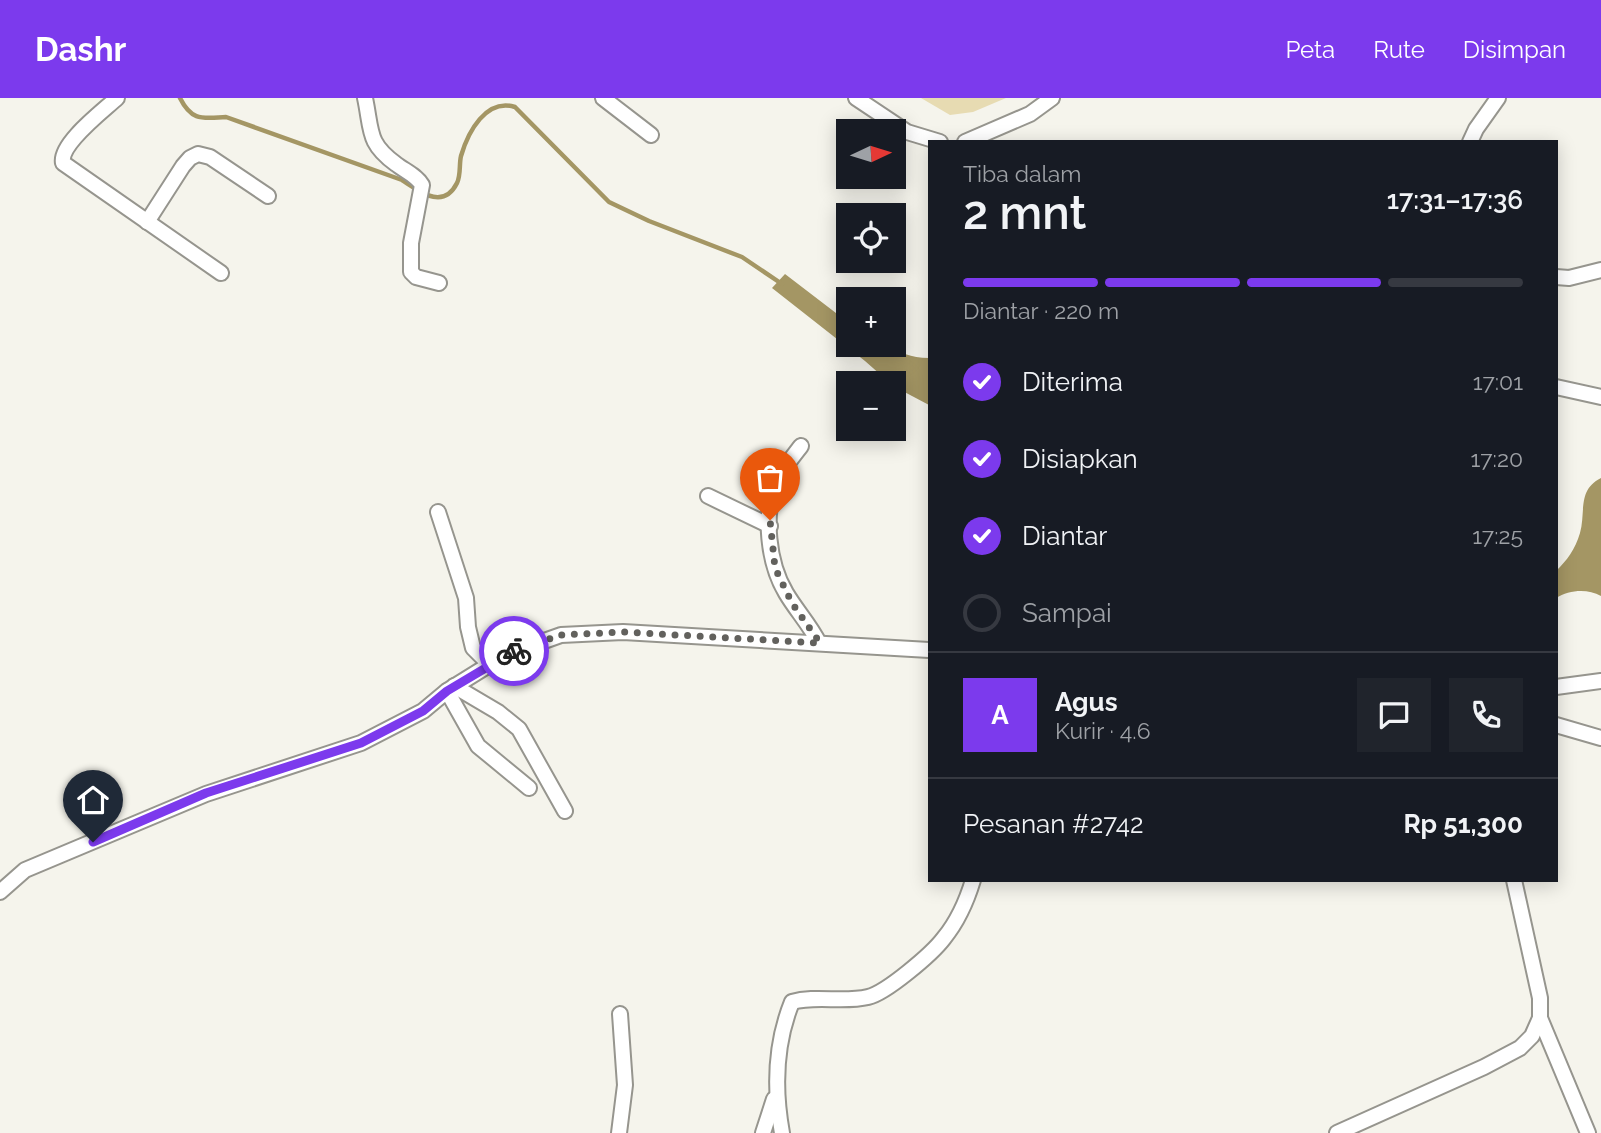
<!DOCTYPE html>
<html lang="id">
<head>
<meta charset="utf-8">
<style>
  :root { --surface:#171b24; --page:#20242c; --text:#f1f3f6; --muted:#9ea1a6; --line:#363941; --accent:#7c3aed }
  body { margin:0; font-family:Raleway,sans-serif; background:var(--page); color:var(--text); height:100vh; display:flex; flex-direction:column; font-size:26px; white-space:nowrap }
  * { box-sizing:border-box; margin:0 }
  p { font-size:23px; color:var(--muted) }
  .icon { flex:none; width:38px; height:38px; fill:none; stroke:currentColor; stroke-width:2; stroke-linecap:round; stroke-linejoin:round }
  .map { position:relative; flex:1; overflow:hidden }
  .sheet { position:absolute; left:928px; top:42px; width:630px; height:742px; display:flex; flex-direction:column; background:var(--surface); border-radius:0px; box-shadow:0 4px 18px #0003 }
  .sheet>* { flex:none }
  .needle { width:46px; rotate:86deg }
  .buttons { position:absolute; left:836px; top:21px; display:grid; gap:14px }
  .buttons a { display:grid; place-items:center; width:70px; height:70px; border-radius:0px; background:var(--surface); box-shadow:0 4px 18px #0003; font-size:35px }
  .pin { position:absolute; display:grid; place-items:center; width:60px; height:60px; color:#fff; margin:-72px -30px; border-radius:50% 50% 50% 0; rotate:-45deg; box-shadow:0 0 7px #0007 }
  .pin .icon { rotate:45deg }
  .courier { position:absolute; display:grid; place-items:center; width:70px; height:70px; margin:-35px; border:5px solid #7c3aed; border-radius:50%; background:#fff; color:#222; box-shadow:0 2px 9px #0007 }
  .head em { font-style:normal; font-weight:600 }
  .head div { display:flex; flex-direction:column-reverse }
  .head { display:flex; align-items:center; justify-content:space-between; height:119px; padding:0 35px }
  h1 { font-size:46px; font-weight:600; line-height:52px }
  .bar { display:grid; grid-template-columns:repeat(4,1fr); gap:10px 7px; align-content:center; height:84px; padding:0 35px }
  .bar i { height:9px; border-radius:5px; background:var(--line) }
  .bar .on { background:var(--accent) }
  .bar p { grid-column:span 4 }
  .line { display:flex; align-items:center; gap:18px; padding:0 35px; border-top:2px solid var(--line) }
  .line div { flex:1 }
  .round { display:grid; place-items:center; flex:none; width:74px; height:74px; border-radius:0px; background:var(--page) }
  ol { padding:0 35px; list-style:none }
  li { display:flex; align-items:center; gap:21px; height:77px }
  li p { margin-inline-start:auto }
  li .icon { padding:7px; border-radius:50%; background:var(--accent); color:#fff; stroke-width:4 }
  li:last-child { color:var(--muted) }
  li i { width:38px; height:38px; border:4px solid var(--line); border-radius:50% }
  header { display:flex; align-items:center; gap:42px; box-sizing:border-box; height:98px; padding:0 35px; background:var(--accent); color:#fff }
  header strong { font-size:33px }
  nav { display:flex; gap:38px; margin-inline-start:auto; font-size:24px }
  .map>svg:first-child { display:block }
  .green { fill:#e7dbb2 }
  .water { fill:#a49664 }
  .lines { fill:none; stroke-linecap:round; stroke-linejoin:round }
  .stream { stroke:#a49664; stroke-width:4.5 }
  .minor-casing { stroke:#96958e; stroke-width:18 }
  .minor { stroke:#fff; stroke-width:14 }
  .done { stroke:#62615d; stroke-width:7; stroke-dasharray:0 12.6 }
  .route { stroke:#7c3aed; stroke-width:9 }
</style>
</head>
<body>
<header>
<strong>Dashr</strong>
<nav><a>Peta</a><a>Rute</a><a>Disimpan</a></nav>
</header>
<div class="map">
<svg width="1601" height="1035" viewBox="0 0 1601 1035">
  <rect width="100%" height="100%" fill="#f5f4ec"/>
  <polygon class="green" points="921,0 1006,0 973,14 950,17"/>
  <g class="water">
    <path d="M 785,176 L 849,225 L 849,247 C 859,247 874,244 884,248 C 901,254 910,260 929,260 L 929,307 L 895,289 L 894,285 L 890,285 L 865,263 L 772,190 Z"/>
    <path d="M 1601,380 L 1601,498 C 1587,490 1569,492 1556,500 L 1556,473 C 1567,462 1575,452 1580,435 C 1586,414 1577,392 1601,380 Z"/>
  </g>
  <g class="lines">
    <path class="stream" d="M 180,0 C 192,24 203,20 226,19 L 402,82 C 419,93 443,113 457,85 C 461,77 459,66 461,58 C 468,34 486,0 515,9 L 609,104 L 649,123 L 742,159 L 782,186"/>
    <g class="minor-casing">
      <g id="minor">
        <path d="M 117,0 C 103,13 59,46 63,65 L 221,175"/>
        <path d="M 365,0 C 372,33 367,45 396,66 C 405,73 416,77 422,87 L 411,145 L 411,174 L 416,179 L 439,185"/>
        <polyline points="603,0 651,37"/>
        <polyline points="856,0 907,34 940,44"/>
        <polyline points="965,44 1030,16 1052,0"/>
        <polyline points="1470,44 1476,31 1498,0"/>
        <polyline points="147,124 183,68 190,60 198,56 210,59 268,98"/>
        <polyline points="1556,179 1569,180 1601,172"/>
        <polyline points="1556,289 1601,299"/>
        <path d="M 801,348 C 792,360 782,371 776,384 C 763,417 768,465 786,495 C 796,512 810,527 819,545"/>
        <polyline points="708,398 770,428"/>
        <polyline points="438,414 466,500 468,529 473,550 483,560 493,564"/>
        <polyline points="454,588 498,614 519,631 565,713"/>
        <polyline points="1556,589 1601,583"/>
        <polyline points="447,593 478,648 529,690"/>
        <polyline points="1556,627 1601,640"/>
        <polyline points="0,794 25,772 206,696 361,645 423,613 447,593 505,557 561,537 623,534 929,552"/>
        <polyline points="1540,920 1588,1035"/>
        <polyline points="619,1035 625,987 620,916"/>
        <polyline points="763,1035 774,1001"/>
        <path d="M 782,1035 C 774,991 775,946 792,904 C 816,897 843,905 868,899 C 886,895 932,856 944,840 C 957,824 967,802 973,782"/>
        <polyline points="1337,1035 1484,969 1520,950 1532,938 1540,920 1540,900 1514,782"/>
      </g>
    </g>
    <use href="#minor" class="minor"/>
  </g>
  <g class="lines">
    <polyline class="done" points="514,553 561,537 623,534 820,545 792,505 775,470 770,422"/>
    <polyline class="route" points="93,744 206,695 361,645 423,613 447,593 514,553"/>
  </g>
</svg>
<div class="buttons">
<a><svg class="needle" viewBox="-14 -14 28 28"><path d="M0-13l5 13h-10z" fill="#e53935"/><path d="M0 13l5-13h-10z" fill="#9ea1a6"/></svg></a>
<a><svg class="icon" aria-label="locate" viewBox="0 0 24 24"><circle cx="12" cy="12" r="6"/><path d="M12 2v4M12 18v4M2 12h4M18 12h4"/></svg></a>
<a>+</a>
<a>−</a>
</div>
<div class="pin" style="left:770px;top:422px;background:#ea580c"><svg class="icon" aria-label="bag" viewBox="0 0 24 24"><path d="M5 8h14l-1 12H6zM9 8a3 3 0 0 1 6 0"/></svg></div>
<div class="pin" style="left:93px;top:744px;background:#1f2937"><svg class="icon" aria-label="home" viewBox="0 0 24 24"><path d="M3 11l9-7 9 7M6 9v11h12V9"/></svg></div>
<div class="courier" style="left:514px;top:553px"><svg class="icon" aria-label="bike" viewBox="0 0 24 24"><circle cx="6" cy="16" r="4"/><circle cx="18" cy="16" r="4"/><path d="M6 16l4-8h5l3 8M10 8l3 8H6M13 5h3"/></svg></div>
<section class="sheet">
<div class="head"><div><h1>2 mnt</h1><p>Tiba dalam</p></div><em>17:31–17:36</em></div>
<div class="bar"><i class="on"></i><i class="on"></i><i class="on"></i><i></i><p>Diantar · 220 m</p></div>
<ol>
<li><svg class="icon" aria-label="check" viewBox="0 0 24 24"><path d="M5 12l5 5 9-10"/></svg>Diterima<p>17:01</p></li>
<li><svg class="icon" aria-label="check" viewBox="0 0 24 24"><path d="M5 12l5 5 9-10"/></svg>Disiapkan<p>17:20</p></li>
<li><svg class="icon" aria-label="check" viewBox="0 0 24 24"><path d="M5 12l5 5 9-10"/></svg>Diantar<p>17:25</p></li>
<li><i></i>Sampai</li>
</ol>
<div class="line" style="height:126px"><b class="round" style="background:var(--accent);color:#fff">A</b><div><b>Agus</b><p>Kurir · 4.6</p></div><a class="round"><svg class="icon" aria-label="chat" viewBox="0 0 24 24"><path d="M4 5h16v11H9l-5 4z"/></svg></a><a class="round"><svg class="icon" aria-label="phone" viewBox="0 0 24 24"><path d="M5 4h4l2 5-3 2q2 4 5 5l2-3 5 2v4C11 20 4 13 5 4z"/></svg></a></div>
<div class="line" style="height:91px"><div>Pesanan #2742</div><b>Rp 51,300</b></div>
</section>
</div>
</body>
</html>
